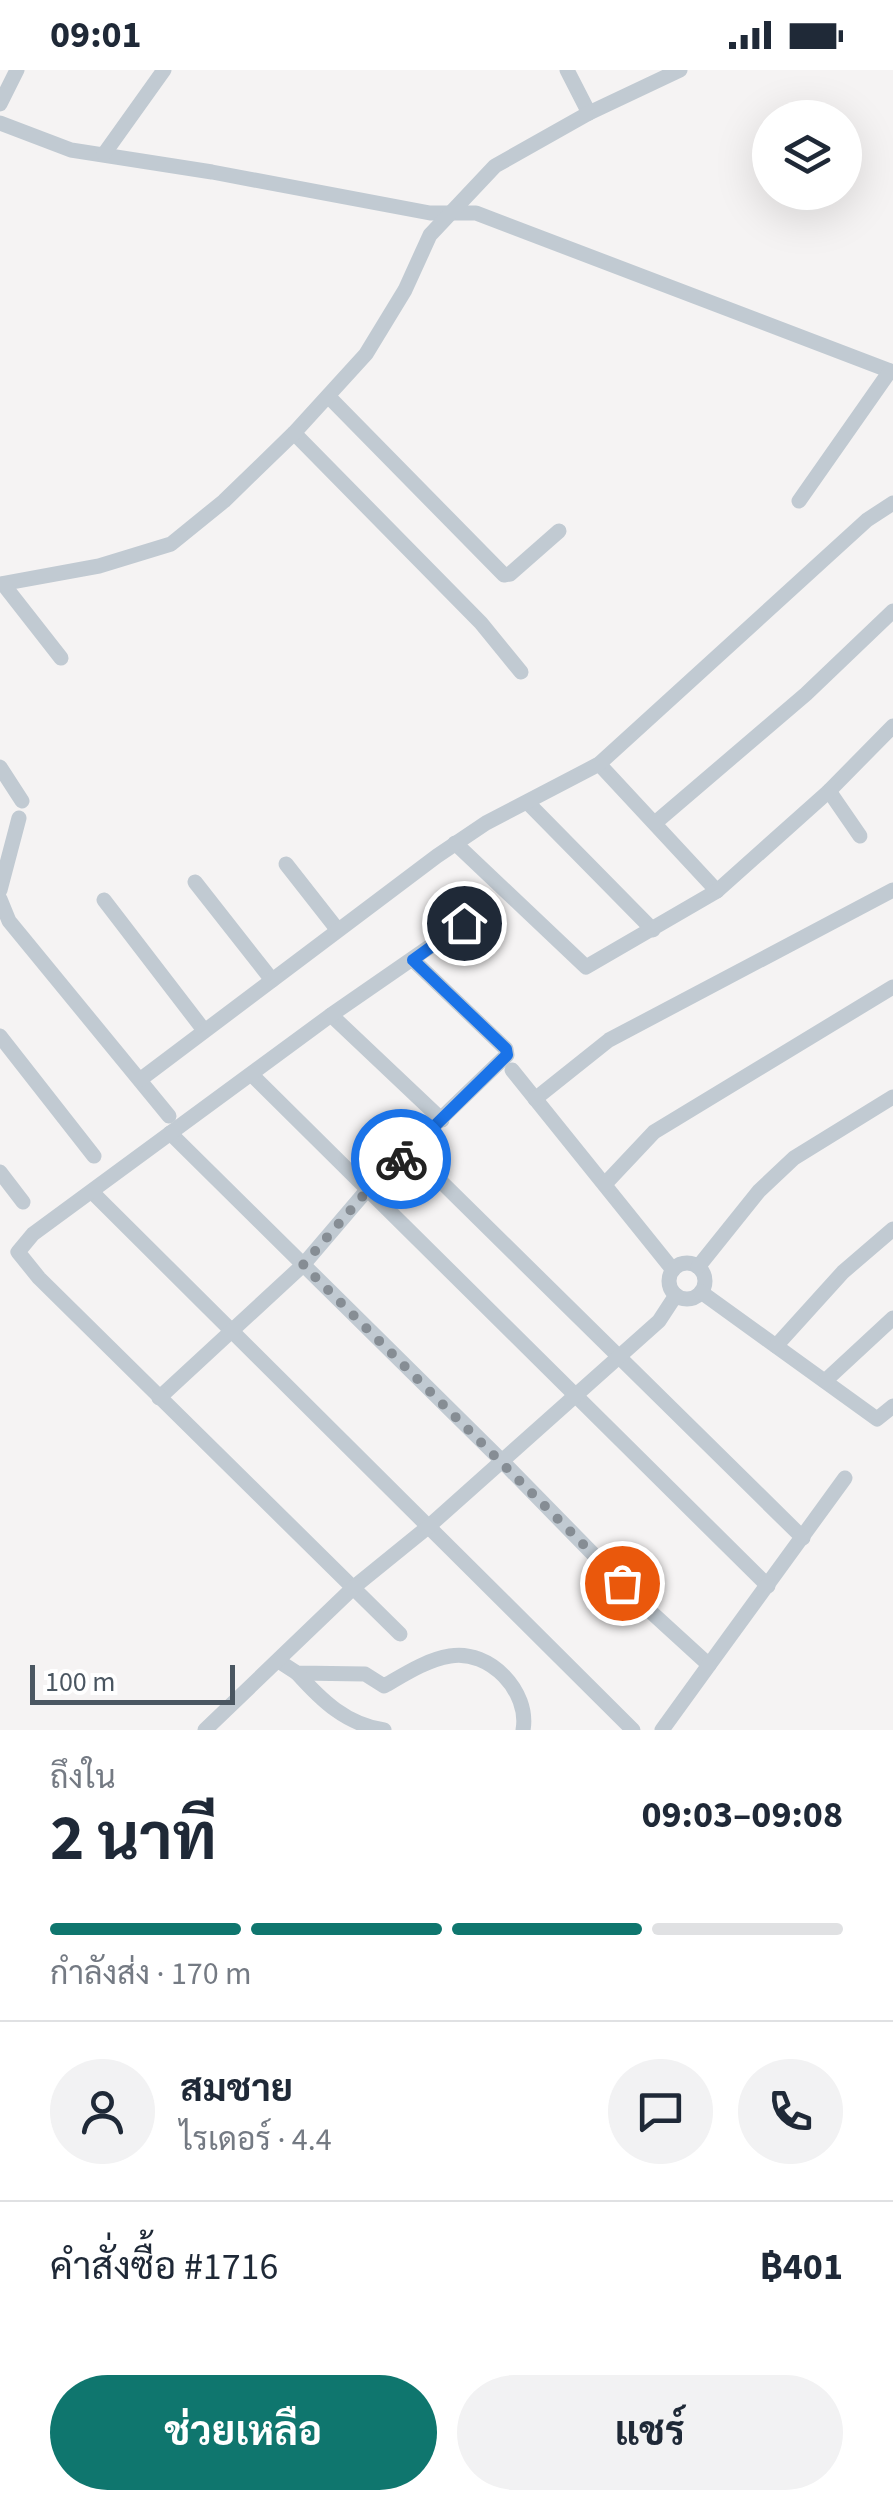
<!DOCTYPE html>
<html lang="th">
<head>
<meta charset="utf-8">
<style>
  :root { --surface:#fff; --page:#f2f2f3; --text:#1f2937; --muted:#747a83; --line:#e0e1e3; --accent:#0f766e }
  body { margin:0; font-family:"Source Sans 3",Sarabun,sans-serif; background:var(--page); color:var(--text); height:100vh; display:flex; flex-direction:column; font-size:38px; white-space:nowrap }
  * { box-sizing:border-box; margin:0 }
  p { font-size:32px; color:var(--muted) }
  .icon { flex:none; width:55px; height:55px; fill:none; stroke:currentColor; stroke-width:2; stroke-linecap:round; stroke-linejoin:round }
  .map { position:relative; height:1660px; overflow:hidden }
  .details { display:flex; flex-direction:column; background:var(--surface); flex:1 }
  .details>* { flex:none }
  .tools { position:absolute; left:752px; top:30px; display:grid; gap:20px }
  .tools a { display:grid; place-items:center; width:110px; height:110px; border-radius:50%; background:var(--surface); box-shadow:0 10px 40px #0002; font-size:50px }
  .scale { position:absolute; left:30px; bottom:25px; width:205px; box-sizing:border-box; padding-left:10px; border:5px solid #4a5661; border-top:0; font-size:28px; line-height:35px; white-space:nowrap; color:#4a5661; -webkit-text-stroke:8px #fff; paint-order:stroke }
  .pin { position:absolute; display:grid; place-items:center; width:85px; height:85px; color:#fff; margin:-42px; border:5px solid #fff; border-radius:50%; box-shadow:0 2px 10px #0007 }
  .courier { position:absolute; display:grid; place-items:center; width:100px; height:100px; margin:-50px; border:8px solid #1a73e8; border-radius:50%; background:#fff; color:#222; box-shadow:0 2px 12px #0007 }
  .overview em { font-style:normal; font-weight:700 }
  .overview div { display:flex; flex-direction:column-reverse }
  .overview { display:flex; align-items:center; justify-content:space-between; height:170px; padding:0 50px }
  h1 { font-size:65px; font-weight:700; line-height:75px }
  .bar { display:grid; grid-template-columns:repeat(4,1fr); gap:15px 10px; align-content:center; height:120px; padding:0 50px }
  .bar i { height:12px; border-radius:8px; background:var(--line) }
  .bar .on { background:var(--accent) }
  .bar p { grid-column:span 4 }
  .line { display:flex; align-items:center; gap:25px; padding:0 50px; border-top:2px solid var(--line) }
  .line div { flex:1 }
  .round { display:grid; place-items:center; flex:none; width:105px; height:105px; border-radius:52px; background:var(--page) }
  .button { display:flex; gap:20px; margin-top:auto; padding:20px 50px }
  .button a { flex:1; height:115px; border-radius:60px; background:var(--accent); color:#fff; font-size:40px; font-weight:700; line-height:115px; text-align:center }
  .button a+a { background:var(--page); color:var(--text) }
  .status { display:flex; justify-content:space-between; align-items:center; height:70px; padding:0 50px; background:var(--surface); direction:ltr }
  .status svg { height:28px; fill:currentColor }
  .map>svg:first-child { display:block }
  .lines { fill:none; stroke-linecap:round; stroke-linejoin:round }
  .minor { stroke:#c1cad2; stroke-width:15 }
  .done { stroke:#868d94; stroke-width:10; stroke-dasharray:0 18 }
  .route { stroke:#1a73e8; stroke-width:12 }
</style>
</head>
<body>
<div class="status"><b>09:01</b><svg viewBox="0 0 49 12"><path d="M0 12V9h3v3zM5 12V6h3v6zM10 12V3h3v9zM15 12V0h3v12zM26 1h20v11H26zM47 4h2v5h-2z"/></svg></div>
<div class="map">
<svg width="893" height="1660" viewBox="0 0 893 1660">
  <rect width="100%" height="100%" fill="#f5f3f3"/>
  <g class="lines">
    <g class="minor">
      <polyline points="567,0 589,43"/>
      <polyline points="0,34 17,0"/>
      <polyline points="0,53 71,80 212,102 430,143 476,143 893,302"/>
      <polyline points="104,84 164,0"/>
      <polyline points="329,327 504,505 510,504 559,461"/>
      <polyline points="294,363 481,553 521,602"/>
      <polyline points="799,431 890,301"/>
      <polyline points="0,514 99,496 171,474 224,431 294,363 366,284 405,220 430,165 495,96 589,43 680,0"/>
      <polyline points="3,514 61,588"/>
      <polyline points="599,694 717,821"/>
      <polyline points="0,697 22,731"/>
      <polyline points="829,721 860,766"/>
      <polyline points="528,733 653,860"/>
      <polyline points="655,753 806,624 893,541"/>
      <polyline points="455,773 586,897 717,821 829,721 893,656"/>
      <polyline points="286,794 337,859"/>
      <polyline points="195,812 272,910"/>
      <polyline points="0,820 19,748"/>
      <polyline points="0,829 9,851 169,1046"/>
      <polyline points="104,830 203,959"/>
      <polyline points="331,945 442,1050"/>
      <polyline points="0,966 94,1086"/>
      <polyline points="512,1000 673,1200"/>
      <polyline points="252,1005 768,1516"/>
      <polyline points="141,1009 437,786 486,753 599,694 867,450 893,433"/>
      <polyline points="535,1029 609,970 893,820"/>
      <polyline points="170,1063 501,1390 640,1532 709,1595 845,1408"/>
      <polyline points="410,1081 803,1468"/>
      <polyline points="0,1102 23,1132"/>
      <polyline points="605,1114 654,1062 893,917"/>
      <polyline points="93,1123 633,1660"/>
      <circle cx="687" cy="1211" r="18"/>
      <polyline points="698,1197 759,1121 794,1088 893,1027"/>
      <polyline points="701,1222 877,1349 893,1336"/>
      <polyline points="776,1276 843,1202 893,1159"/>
      <polyline points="825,1311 893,1248"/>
      <polyline points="159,1328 303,1195 367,1120 507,985 506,979 413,890"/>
      <polyline points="400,1564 39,1208 18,1182 33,1164 331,945 464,853"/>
      <path d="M 280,1592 L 297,1603 L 365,1604 L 384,1616 C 405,1604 426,1590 450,1586 C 490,1579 530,1622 523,1660"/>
      <path d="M 297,1603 C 322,1631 346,1654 384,1660"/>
      <polyline points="205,1660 354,1517 428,1457 659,1251 676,1225"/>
      <polyline points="662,1660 709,1595"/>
    </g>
  </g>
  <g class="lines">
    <polyline class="done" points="401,1089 368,1120 303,1195 622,1513"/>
    <polyline class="route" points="401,1089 507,985 506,979 413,890 464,853"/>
  </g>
</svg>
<div class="tools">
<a><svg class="icon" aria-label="layers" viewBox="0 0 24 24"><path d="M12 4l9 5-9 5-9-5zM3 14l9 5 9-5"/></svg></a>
</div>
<div class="scale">100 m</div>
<div class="pin" style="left:622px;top:1513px;background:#ea580c"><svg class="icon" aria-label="bag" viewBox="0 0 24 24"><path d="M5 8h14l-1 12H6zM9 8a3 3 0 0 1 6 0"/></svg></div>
<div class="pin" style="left:464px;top:853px;background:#1f2937"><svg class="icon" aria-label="home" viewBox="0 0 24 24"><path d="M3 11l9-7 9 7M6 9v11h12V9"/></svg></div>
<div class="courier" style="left:401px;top:1089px"><svg class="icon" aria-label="bike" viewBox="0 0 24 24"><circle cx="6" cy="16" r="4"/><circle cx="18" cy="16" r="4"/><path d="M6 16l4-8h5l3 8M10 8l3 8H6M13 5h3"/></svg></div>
</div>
<section class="details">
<div class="overview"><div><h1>2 นาที</h1><p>ถึงใน</p></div><em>09:03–09:08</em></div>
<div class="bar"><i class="on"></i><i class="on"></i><i class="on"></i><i></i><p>กำลังส่ง · 170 m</p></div>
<div class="line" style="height:180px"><a class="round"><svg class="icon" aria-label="person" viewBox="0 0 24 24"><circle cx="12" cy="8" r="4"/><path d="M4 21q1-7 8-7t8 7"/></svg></a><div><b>สมชาย</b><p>ไรเดอร์ · 4.4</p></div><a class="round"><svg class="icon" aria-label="chat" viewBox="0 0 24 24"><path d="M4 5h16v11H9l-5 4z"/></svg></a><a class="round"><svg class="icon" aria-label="phone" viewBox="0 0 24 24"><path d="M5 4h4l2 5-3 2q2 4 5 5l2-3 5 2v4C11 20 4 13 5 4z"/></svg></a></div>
<div class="line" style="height:130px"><div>คำสั่งซื้อ #1716</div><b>฿401</b></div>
<div class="button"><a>ช่วยเหลือ</a><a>แชร์</a></div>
</section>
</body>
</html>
